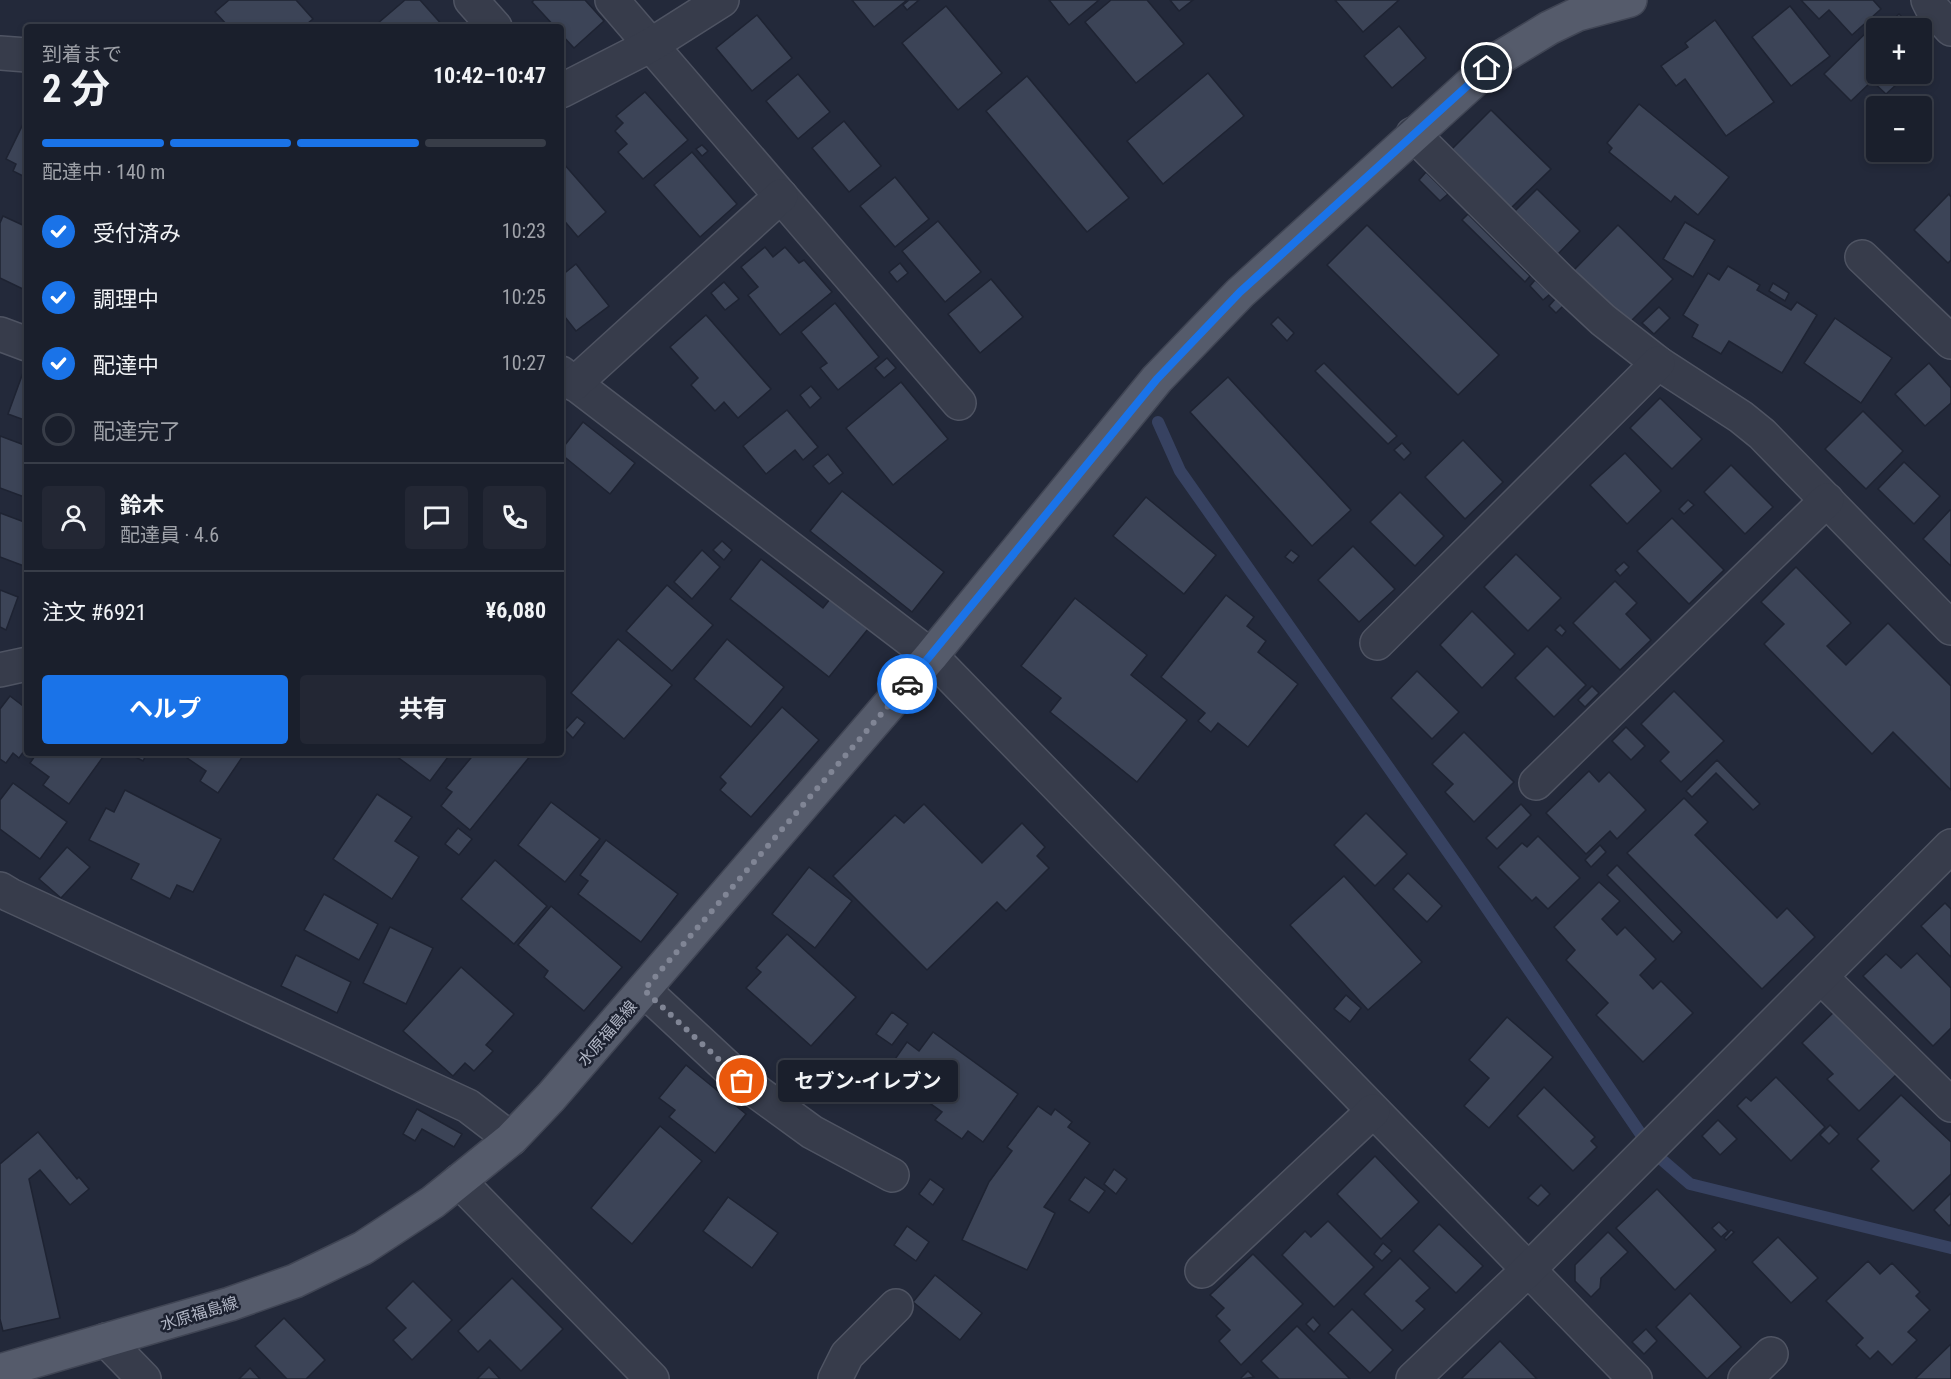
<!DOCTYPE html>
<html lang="ja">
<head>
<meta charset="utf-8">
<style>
  :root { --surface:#1a1f2c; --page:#232734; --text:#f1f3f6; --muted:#9fa2a9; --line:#383d48; --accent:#1a73e8 }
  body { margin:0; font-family:"Roboto Condensed","Noto Sans JP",sans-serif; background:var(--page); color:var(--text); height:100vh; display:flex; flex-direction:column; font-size:22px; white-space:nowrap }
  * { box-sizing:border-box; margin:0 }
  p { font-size:20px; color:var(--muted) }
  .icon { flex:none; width:33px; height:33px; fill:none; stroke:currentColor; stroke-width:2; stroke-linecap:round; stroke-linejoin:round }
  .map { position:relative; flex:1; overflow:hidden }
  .details { position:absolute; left:24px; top:24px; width:540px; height:732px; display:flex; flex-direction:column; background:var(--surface); border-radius:6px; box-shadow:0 3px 9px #0003,0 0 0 2px var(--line) }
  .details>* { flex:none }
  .controls { position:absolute; left:1866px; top:18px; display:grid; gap:12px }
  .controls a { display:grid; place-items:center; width:66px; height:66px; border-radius:6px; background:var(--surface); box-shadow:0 3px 9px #0003,0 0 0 2px var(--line); font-size:30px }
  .pin { position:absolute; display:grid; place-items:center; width:51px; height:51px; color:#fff; margin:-26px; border:3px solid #fff; border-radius:50%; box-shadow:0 2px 6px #0007 }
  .courier { position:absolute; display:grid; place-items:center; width:60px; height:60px; margin:-30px; border:4px solid #1a73e8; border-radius:50%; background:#fff; color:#222; box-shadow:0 2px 8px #0007 }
  .bubble { position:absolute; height:42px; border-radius:6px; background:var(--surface); box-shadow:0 3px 9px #0003,0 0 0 2px var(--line); font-size:20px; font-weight:700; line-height:42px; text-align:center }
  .headline em { font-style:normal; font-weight:700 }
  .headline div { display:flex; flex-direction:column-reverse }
  .headline { display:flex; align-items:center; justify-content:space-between; height:102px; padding:0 18px }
  h1 { font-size:39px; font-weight:700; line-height:45px }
  .bar { display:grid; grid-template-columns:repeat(4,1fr); gap:9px 6px; align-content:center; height:72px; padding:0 18px }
  .bar i { height:8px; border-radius:4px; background:var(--line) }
  .bar .current { background:var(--accent) }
  .bar p { grid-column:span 4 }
  .line { display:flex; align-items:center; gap:15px; padding:0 18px; border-top:2px solid var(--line) }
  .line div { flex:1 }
  .round { display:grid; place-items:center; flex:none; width:63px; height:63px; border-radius:6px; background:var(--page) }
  ol { padding:0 18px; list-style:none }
  li { display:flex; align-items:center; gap:18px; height:66px }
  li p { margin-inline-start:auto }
  li .icon { padding:6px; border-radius:50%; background:var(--accent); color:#fff; stroke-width:4 }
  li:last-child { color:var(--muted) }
  li i { width:33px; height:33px; border:3px solid var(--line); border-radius:50% }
  .action { display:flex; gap:12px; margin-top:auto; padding:12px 18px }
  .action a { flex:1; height:69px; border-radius:6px; background:var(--accent); color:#fff; font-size:24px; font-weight:700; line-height:69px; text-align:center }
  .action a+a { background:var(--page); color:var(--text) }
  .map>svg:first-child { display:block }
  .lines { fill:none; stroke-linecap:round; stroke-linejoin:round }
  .stream { stroke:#374261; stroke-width:12 }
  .building { fill:#3c4457; stroke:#1e2332; stroke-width:1.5 }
  .minor-casing { stroke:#4f5463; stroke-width:36 }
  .major-casing { stroke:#404554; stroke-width:36 }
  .minor { stroke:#373c4b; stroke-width:33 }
  .major { stroke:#555b6b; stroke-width:33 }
  .done { stroke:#808595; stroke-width:6; stroke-dasharray:0 10.8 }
  .route { stroke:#1a73e8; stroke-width:8 }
  .labels { text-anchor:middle; stroke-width:5; stroke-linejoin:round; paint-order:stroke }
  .street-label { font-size:16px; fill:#b2b7c6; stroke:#1c2130 }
</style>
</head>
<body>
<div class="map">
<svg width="1951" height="1379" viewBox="0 0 1951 1379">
  <rect width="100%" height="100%" fill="#23293a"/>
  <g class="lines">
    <polyline class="stream" points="1158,422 1180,471 1462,872 1653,1152 1690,1184 1951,1248"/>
  </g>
  <g class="building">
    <polygon points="229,0 296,0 313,19 303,27 229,27 215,12"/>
    <polygon points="405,0 420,0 444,27 380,27 377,24"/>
    <polygon points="534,0 585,0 604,21 574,48 561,34 561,27 555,27 532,2"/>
    <polygon points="852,0 907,0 874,27"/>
    <polygon points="909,0 919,0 907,10 903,5"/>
    <polygon points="1049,0 1099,0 1069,25"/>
    <polygon points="1111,0 1147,0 1184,44 1136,83 1085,22"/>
    <polygon points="1170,0 1193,0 1179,11"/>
    <polygon points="1335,0 1399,0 1363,32"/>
    <polygon points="1801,0 1873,0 1881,9 1852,35 1829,10 1819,19"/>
    <polygon points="946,6 1002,73 958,110 902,43"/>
    <polygon points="1790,6 1830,56 1791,86 1752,37"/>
    <polygon points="1899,14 1913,28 1884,28"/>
    <polygon points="757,15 792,58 752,91 716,48"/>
    <polygon points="1715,20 1774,102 1726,136 1685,79 1676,86 1661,66 1688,47 1685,43"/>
    <polygon points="1874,25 1878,28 1876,28 1876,74 1908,74 1886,94 1872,81 1851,101 1824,74"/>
    <polygon points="1399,26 1426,58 1392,88 1364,56"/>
    <polygon points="1922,37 1928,44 1922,51"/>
    <polygon points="1208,73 1244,116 1163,184 1127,141"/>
    <polygon points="798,74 830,112 798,139 766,101"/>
    <polygon points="1027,76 1129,198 1087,232 986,111"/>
    <polygon points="645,92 688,140 643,179 618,152 627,144 615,131 623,123 616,116"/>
    <polygon points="1639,104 1729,177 1698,215 1675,196 1671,202 1609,152 1612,148 1607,143"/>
    <polygon points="1491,110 1551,169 1511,208 1452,149"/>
    <polygon points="27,116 27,178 13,171 16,164 6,159"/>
    <polygon points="844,121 881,166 849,192 812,148"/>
    <polygon points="702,145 708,151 702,156 696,149"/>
    <polygon points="692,152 737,204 700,237 654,185"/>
    <polygon points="563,163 606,212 578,237 561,217 561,165"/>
    <polygon points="1426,172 1448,194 1440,201 1419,180"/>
    <polygon points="895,177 929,219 895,247 860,206"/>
    <polygon points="1537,189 1580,231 1558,254 1515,211"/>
    <polygon points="1949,194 1951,197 1951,260 1948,263 1914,230"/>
    <polygon points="1468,214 1530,276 1525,282 1462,220"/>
    <polygon points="3,216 27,227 27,291 0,278 0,223"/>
    <polygon points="938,221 981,272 945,302 902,251"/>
    <polygon points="1685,222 1715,240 1693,277 1663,259"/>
    <polygon points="1367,225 1499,355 1458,395 1327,265"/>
    <polygon points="1618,225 1673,279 1628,324 1574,270"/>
    <polygon points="765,247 773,257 785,247 799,263 804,260 832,292 780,335 748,295 758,287 741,267"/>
    <polygon points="900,263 908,273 897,282 889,272"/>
    <polygon points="576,264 609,306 576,331 561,312 561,276"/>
    <polygon points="1728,266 1760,285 1757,290 1791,310 1797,302 1817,315 1782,373 1729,341 1721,354 1692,337 1698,325 1683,315 1708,273 1719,280"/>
    <polygon points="991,279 1023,317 980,353 948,314"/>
    <polygon points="1535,280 1550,294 1543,300 1530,286"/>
    <polygon points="724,282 739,299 725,310 711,293"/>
    <polygon points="1773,283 1789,293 1785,301 1769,291"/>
    <polygon points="1556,298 1563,306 1556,313 1549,306"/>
    <polygon points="835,303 879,357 838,390 820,368 827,363 801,332"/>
    <polygon points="1659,307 1670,318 1654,334 1642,323"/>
    <polygon points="706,315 771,389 738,418 724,402 715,411 691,385 698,378 670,347"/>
    <polygon points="1278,317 1294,333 1287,341 1271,324"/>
    <polygon points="1835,318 1892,358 1861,403 1804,363"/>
    <polygon points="887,358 896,368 884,378 875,368"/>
    <polygon points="1324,363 1397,436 1388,444 1315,371"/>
    <polygon points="1929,363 1951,388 1951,403 1925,426 1895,394"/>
    <polygon points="24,370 27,372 27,421 8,414"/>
    <polygon points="1228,377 1351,510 1312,546 1190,412"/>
    <polygon points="901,382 948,439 893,485 846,428"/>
    <polygon points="811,386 821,398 810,408 800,395"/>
    <polygon points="1660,398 1702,439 1672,469 1630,428"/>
    <polygon points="787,410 818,447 803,460 795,450 766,474 743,446"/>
    <polygon points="1863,411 1903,451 1866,489 1825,449"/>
    <polygon points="583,422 635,463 610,494 561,454 561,450"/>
    <polygon points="0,436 27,446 27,498 0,488"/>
    <polygon points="1463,440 1503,482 1465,519 1425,477"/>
    <polygon points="1402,443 1411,453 1404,460 1394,450"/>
    <polygon points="1625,453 1661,491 1627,524 1590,485"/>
    <polygon points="828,454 843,473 829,484 813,466"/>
    <polygon points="1904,462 1940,496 1914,524 1878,489"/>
    <polygon points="1731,465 1773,507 1745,534 1704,492"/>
    <polygon points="842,491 944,572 912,612 810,531"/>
    <polygon points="1400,492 1444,536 1415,566 1370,522"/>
    <polygon points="1146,497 1216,555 1184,594 1113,536"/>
    <polygon points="1688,500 1694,505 1684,514 1679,509"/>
    <polygon points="1950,510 1951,511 1951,566 1923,539"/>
    <polygon points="0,513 27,523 27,560 24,566 0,557"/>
    <polygon points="1672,518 1724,570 1689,604 1637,551"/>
    <polygon points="722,541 732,550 724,560 713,550"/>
    <polygon points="1353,546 1395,589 1359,622 1318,580"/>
    <polygon points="702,550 720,567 692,599 674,582"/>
    <polygon points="1291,550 1299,556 1293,563 1285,557"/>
    <polygon points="1516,554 1561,598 1528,631 1484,587"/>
    <polygon points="761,559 823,608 830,599 868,629 829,677 730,599"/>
    <polygon points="1624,562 1629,567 1620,576 1615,570"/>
    <polygon points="1796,567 1851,623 1827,646 1846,665 1888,623 1951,686 1951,790 1893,732 1872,754 1764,644 1784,624 1761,602"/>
    <polygon points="1615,581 1637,603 1626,614 1651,640 1620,670 1573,623"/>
    <polygon points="667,585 713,625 672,671 626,631"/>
    <polygon points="0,590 18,597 6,630 0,627"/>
    <polygon points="1226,595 1254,617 1247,626 1266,641 1258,652 1298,684 1248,747 1218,723 1211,732 1198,721 1205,713 1161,677"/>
    <polygon points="1075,598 1147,655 1131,675 1187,720 1137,782 1050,712 1061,698 1021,666"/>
    <polygon points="1472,611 1515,654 1482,688 1440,645"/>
    <polygon points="1560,625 1566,631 1562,636 1555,630"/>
    <polygon points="618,639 672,685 624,739 571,693"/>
    <polygon points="727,639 784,687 751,727 694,679"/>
    <polygon points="1547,646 1586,685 1554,717 1515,678"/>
    <polygon points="1417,671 1459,712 1432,739 1391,698"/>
    <polygon points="1592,686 1599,693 1585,707 1578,700"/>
    <polygon points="1674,691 1724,741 1681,782 1660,761 1669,752 1641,724"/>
    <polygon points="10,696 27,709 27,747 19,758 13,753 6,763 0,759 0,709"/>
    <polygon points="782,707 819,740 751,817 720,790 726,783 720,777"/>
    <polygon points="577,717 585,723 573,738 565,730"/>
    <polygon points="1626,727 1645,746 1631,760 1612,741"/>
    <polygon points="1464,732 1514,782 1474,822 1445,792 1453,784 1432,764"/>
    <polygon points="37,753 98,753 103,757 69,804 43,785 49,777 30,763"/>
    <polygon points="128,753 147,753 143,761"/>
    <polygon points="180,753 245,753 218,793 200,781 206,771"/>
    <polygon points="392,753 451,753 430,781"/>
    <polygon points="475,753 531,755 470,830 441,806 452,792 446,788"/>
    <polygon points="1717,760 1760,804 1753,810 1716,773 1692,797 1686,791"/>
    <polygon points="1589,771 1599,782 1609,772 1646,810 1617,839 1610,831 1586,854 1546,813"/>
    <polygon points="13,783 67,822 40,859 0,829 0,800"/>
    <polygon points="125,790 221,839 193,892 177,885 170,899 131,879 139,864 89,840 106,808 114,812"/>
    <polygon points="377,794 412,817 395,841 419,857 392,899 333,859"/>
    <polygon points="1684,798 1708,822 1695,835 1777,918 1787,908 1815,937 1762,989 1627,853"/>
    <polygon points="551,802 600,839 565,882 518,845"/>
    <polygon points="924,804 982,863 1022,823 1045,847 1037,856 1049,868 1006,911 997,902 927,970 833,876 895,815 904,823"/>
    <polygon points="1521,804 1531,815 1497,849 1486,838"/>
    <polygon points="1366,813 1407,854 1375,886 1334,845"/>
    <polygon points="458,828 472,839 459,855 445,844"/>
    <polygon points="1538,836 1580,878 1548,909 1536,897 1532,901 1498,867 1522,843 1527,847"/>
    <polygon points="606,840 678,894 641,942 578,894 588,881 580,875"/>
    <polygon points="1600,845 1606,852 1591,867 1585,860"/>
    <polygon points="67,847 90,867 61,898 39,879"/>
    <polygon points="495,860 547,906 514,944 461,899"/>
    <polygon points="1617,865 1682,932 1673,942 1607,875"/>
    <polygon points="809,867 852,901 815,948 772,914"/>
    <polygon points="1408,873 1442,906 1427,922 1393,889"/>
    <polygon points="1344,876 1422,962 1368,1010 1290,925"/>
    <polygon points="1599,882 1620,901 1602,919 1617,935 1625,927 1656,959 1640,975 1653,989 1661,981 1693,1013 1643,1062 1596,1015 1608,1003 1566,960 1575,950 1554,927"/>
    <polygon points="324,894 378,924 359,960 304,930"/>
    <polygon points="1945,903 1951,909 1951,957 1921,926"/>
    <polygon points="551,906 622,967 584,1011 544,977 548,971 518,945"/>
    <polygon points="390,927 433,948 406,1004 363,983"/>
    <polygon points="787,934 856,997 811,1046 746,988 761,972 756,968"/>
    <polygon points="1917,953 1951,988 1951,1028 1933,1046 1863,976 1886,954 1901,968"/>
    <polygon points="296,955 351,982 337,1013 281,986"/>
    <polygon points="461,967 514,1014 486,1045 493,1051 474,1071 465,1063 453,1076 403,1031"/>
    <polygon points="1346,995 1361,1008 1350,1022 1334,1009"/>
    <polygon points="1837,1009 1899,1072 1859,1111 1827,1079 1833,1074 1802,1043"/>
    <polygon points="892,1012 908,1024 892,1045 876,1034"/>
    <polygon points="1507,1017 1553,1057 1489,1128 1464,1106 1489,1078 1469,1060"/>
    <polygon points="933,1032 1018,1094 983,1142 968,1131 962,1139 935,1120 942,1112 886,1072 907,1042 919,1051"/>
    <polygon points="686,1065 746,1114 715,1153 669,1117 675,1110 659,1098"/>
    <polygon points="1776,1077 1825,1127 1791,1161 1737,1106 1746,1097 1751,1101"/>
    <polygon points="1544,1087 1595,1137 1591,1141 1597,1147 1573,1171 1517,1116"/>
    <polygon points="1901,1095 1951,1142 1951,1174 1913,1211 1871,1169 1879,1161 1857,1139"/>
    <polygon points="1038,1106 1051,1115 1055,1109 1072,1122 1068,1127 1090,1143 1044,1207 1055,1213 1027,1270 962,1240 989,1182 1012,1151 1007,1147"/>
    <polygon points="417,1109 462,1134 454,1147 422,1129 415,1141 403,1134"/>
    <polygon points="1718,1120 1737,1139 1720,1155 1702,1136"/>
    <polygon points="1830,1125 1839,1134 1829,1144 1820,1135"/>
    <polygon points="660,1126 702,1161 632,1244 591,1208"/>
    <polygon points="38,1132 77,1179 79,1177 89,1189 70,1205 40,1170 29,1179 60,1318 3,1331 0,1319 0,1164"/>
    <polygon points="1375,1156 1419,1202 1381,1239 1337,1194"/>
    <polygon points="1114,1169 1127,1179 1116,1194 1104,1184"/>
    <polygon points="1085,1177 1105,1191 1089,1213 1069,1200"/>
    <polygon points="930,1179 944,1189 933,1205 919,1194"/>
    <polygon points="1541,1185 1550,1194 1538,1206 1528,1198"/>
    <polygon points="1657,1189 1716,1250 1675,1290 1616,1228"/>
    <polygon points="1951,1193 1951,1224 1949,1226 1934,1210"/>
    <polygon points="728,1197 778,1233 752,1268 703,1231"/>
    <polygon points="1328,1221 1374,1267 1334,1307 1282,1255 1305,1231 1311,1237"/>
    <polygon points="1719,1222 1728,1231 1721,1237 1712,1228"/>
    <polygon points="1439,1224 1483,1266 1456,1293 1413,1251"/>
    <polygon points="907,1226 929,1242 916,1261 894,1245"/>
    <polygon points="1731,1230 1734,1232 1726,1240 1724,1238"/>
    <polygon points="1608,1232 1628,1252 1601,1278 1600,1288 1591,1297 1575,1281 1575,1265"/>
    <polygon points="1778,1237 1818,1278 1791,1303 1752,1262"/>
    <polygon points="1383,1243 1392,1251 1382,1261 1374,1254"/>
    <polygon points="1253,1254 1303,1304 1241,1365 1219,1341 1230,1330 1216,1316 1224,1308 1210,1295"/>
    <polygon points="1400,1258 1430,1288 1416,1301 1425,1309 1402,1331 1364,1294"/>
    <polygon points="1868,1261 1880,1274 1892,1263 1920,1292 1916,1296 1930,1310 1908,1332 1917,1340 1892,1365 1878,1351 1870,1359 1856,1345 1863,1338 1826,1301"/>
    <polygon points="935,1275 982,1313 960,1340 913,1302"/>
    <polygon points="512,1278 563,1329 521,1371 490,1340 478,1352 458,1331"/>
    <polygon points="413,1281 452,1320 412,1360 393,1340 406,1328 386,1308"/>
    <polygon points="1690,1293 1741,1347 1707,1379 1656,1327"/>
    <polygon points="1352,1309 1393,1350 1370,1373 1328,1333"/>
    <polygon points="1313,1317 1320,1325 1314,1332 1306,1324"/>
    <polygon points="284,1318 325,1360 306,1379 287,1379 255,1346"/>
    <polygon points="1297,1326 1350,1379 1279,1379 1261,1361"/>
    <polygon points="1646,1329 1657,1341 1644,1354 1632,1342"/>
    <polygon points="1500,1341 1537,1379 1461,1379"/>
    <polygon points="1951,1344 1951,1379 1915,1379"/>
    <polygon points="489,1367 500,1379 477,1379"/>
    <polygon points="250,1368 260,1379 239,1379"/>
    <polygon points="1248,1371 1254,1377 1242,1379 1241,1378"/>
  </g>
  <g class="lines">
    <g class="minor-casing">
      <g id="minor">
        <polyline points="471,0 495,27"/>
        <polyline points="612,0 959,403"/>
        <polyline points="1928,0 1932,8 1951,29"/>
        <polyline points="0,53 27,55"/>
        <polyline points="561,91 651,45 722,0"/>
        <polyline points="1413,134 1560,280 1603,320 1658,363 1741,417 1762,434 1951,628"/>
        <polyline points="1862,257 1951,342"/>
        <polyline points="0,334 27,344"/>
        <polyline points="561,373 931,656 1635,1379"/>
        <polyline points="574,384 781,196"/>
        <polyline points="1377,643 1658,363"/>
        <polyline points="0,670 27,664"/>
        <polyline points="1536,783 1827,500"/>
        <polyline points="0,889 10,895 468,1106 511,1139"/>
        <polyline points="1821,977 1951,1105"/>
        <polyline points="644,990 742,1081 812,1132 892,1175"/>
        <polyline points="459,1181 652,1379"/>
        <polyline points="1202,1271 1373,1111"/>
        <polyline points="106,1340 144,1379"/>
        <polyline points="835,1379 847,1355 896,1306"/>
        <polyline points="1413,1379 1528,1270 1951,846"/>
        <polyline points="1745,1379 1771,1354"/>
      </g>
    </g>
    <g class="major-casing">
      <polyline id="major" points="0,1371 230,1304 295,1281 363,1248 433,1202 511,1139 551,1097 931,656 1157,379 1240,293 1498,59 1549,28 1578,14 1630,0"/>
    </g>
    <use href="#minor" class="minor"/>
    <use href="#major" class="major"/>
  </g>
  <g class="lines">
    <polyline class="done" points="742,1081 644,990 907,684"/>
    <polyline class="route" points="907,684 1157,379 1240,292 1487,68"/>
  </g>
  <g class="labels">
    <g class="street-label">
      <text transform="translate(607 1033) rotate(-49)" y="6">水原福島線</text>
      <text transform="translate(199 1313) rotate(-17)" y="6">水原福島線</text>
    </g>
  </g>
</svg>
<div class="controls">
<a>+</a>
<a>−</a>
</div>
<div class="pin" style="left:742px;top:1081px;background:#ea580c"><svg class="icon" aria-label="bag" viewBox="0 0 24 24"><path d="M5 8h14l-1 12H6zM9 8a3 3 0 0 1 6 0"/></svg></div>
<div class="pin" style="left:1487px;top:68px;background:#1f2937"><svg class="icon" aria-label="home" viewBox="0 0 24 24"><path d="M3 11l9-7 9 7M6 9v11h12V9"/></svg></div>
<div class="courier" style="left:907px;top:684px"><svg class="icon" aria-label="car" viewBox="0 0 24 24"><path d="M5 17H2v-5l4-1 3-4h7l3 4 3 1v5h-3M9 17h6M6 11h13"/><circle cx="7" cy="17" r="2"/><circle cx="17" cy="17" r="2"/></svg></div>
<div class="bubble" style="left:778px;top:1060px;width:180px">セブン-イレブン</div>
<section class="details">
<div class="headline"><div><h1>2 分</h1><p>到着まで</p></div><em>10:42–10:47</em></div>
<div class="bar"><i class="current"></i><i class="current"></i><i class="current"></i><i></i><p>配達中 · 140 m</p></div>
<ol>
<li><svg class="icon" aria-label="check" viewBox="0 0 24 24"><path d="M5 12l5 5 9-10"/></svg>受付済み<p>10:23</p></li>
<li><svg class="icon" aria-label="check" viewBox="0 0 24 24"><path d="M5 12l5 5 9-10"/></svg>調理中<p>10:25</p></li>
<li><svg class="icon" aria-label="check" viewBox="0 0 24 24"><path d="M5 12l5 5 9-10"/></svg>配達中<p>10:27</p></li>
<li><i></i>配達完了</li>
</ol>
<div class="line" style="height:108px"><a class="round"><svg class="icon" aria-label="person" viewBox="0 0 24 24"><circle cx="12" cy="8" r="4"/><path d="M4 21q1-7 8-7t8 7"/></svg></a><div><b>鈴木</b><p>配達員 · 4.6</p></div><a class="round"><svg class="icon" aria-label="chat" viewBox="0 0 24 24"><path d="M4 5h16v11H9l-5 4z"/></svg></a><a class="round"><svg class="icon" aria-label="phone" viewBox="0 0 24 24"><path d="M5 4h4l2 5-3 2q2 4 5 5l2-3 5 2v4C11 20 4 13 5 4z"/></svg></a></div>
<div class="line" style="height:78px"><div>注文 #6921</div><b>¥6,080</b></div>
<div class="action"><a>ヘルプ</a><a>共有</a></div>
</section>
</div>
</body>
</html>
